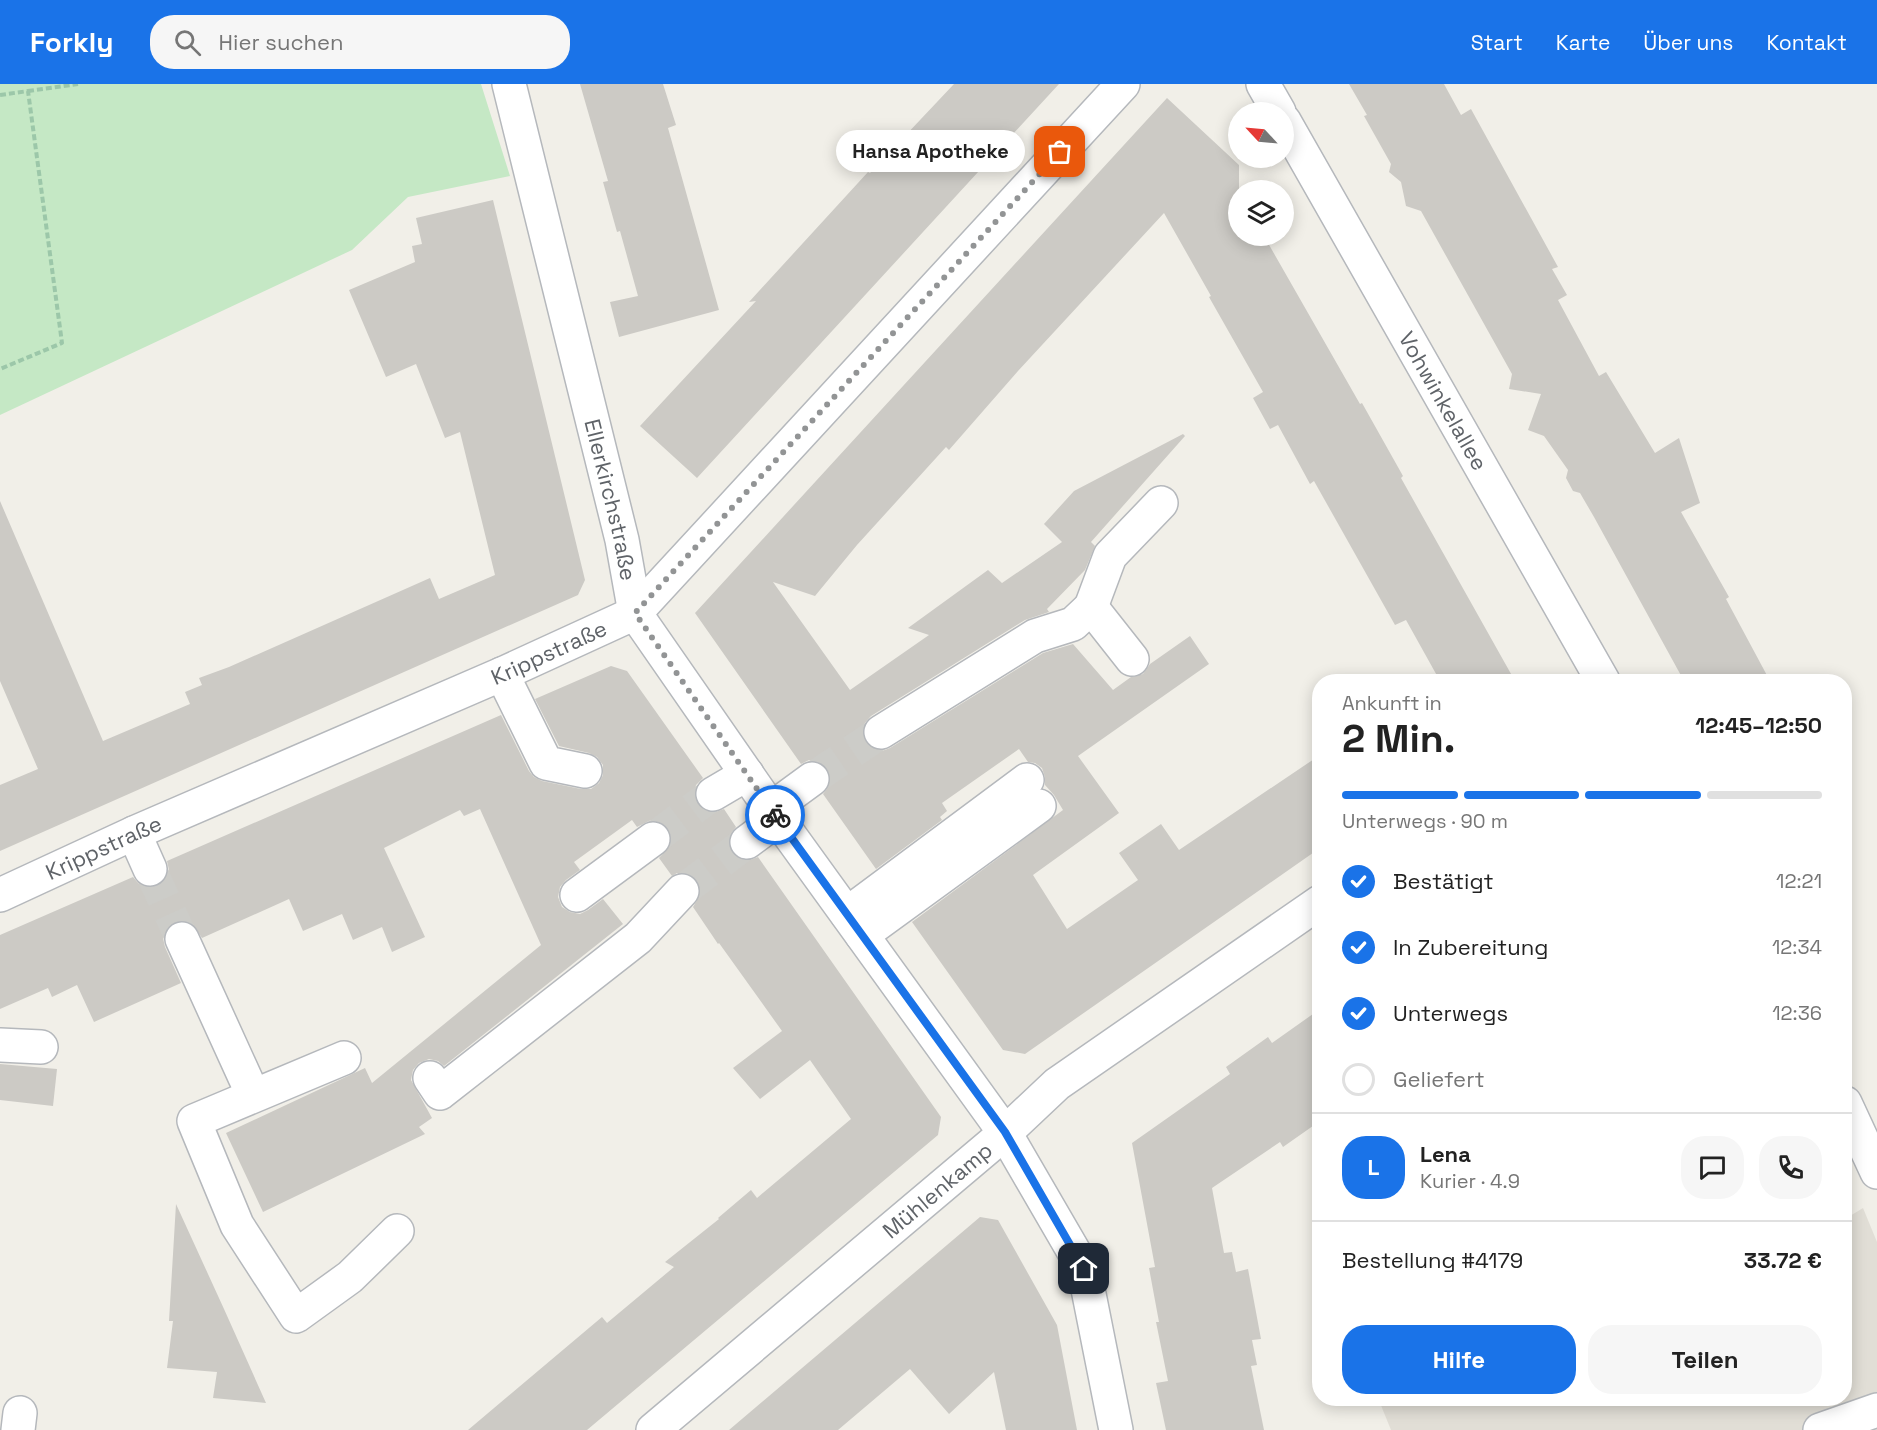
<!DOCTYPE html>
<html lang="de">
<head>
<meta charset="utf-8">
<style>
  :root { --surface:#fff; --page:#f6f6f6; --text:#222; --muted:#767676; --line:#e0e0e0; --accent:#1a73e8 }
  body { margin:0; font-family:"Space Grotesk",sans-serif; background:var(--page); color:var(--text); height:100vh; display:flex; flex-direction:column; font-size:22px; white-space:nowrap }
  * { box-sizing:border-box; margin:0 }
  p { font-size:20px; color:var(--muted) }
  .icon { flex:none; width:33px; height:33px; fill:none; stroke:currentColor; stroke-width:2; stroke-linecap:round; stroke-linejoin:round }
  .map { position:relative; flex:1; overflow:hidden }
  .details { position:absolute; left:1312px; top:590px; width:540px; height:732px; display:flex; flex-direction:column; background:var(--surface); border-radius:24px; box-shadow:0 3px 15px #0003 }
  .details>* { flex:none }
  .needle { width:39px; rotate:296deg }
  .controls { position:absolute; left:1228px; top:18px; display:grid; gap:12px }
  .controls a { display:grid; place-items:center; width:66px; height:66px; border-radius:50%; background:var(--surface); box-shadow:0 3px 15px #0003; font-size:30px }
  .pin { position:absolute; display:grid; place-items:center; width:51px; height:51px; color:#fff; margin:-26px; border-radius:12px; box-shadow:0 3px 9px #0006 }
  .courier { position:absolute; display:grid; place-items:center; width:60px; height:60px; margin:-30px; border:4px solid #1a73e8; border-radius:50%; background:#fff; color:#222; box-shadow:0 2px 8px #0007 }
  .bubble { position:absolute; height:42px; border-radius:21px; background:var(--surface); box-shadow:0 3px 15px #0003; font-size:20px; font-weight:800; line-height:42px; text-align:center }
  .overview em { font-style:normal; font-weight:800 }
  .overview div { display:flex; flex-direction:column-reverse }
  .overview { display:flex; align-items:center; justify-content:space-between; height:102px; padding:0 30px }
  h1 { font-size:39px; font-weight:800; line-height:45px }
  .bar { display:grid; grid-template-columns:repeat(4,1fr); gap:9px 6px; align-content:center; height:72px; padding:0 30px }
  .bar i { height:8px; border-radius:4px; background:var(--line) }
  .bar .on { background:var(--accent) }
  .bar p { grid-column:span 4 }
  .line { display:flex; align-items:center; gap:15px; padding:0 30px; border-top:2px solid var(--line) }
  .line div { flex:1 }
  .round { display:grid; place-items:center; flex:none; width:63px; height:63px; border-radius:24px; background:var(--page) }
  ol { padding:0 30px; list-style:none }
  li { display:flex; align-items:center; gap:18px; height:66px }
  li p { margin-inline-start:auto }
  li .icon { padding:6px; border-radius:50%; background:var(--accent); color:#fff; stroke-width:4 }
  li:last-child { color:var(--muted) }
  li i { width:33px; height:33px; border:3px solid var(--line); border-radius:50% }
  .primary-button { display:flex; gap:12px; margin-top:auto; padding:12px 30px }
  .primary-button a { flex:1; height:69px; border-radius:24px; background:var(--accent); color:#fff; font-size:24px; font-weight:800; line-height:69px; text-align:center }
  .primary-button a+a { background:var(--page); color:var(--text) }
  header { display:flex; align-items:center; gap:36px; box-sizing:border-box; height:84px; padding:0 30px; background:var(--accent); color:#fff }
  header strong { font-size:28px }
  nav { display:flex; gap:33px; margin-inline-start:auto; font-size:21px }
  .search { width:420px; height:54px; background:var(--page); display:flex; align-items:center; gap:15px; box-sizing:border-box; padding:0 21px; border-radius:24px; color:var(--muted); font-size:22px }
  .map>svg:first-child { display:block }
  .education { fill:#e1ded6 }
  .green { fill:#c5e8c5 }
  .building { fill:#cccac5 }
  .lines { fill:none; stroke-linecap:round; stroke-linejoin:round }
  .minor-tunnel { stroke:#ccccc8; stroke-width:33; stroke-dasharray:33 16; stroke-linecap:butt }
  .minor-casing { stroke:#b5b8bc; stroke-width:36 }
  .path { stroke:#9cc7a9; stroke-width:4; stroke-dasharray:6 3; stroke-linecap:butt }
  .minor { stroke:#fff; stroke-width:33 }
  .done { stroke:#929495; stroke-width:6; stroke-dasharray:0 10.8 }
  .route { stroke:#1a73e8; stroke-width:8 }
  .labels { text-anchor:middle; stroke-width:4.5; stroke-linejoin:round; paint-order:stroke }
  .street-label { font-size:22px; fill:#5f6368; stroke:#fff }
</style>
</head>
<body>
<header>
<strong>Forkly</strong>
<div class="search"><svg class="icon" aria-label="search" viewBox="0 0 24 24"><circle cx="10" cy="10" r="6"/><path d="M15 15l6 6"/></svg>Hier suchen</div>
<nav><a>Start</a><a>Karte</a><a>Über uns</a><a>Kontakt</a></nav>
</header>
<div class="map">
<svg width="1877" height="1346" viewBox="0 0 1877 1346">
  <rect width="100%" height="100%" fill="#f1efe8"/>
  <polygon class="education" points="1863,1124 1877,1158 1877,1346 1391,1346 1378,1314 1845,1314 1845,1135"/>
  <polygon class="green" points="0,0 481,0 510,92 408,113 352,166 0,331"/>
  <g class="building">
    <polygon points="580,0 663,0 676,41 668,44 719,226 619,253 610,218 638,212 620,147 617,148 603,98 608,97"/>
    <polygon points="954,0 1059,0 697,394 640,342 756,217 749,218 868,88 870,89"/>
    <polygon points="1349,0 1444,0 1461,31 1471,25 1558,183 1552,185 1567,211 1558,216 1599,292 1606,288 1655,369 1679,354 1700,419 1681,428 1729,513 1726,515 1770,597 1684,597 1594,433 1580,409 1573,407 1566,394 1568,386 1544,352 1528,346 1541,310 1509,305 1512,290 1421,127 1406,122 1401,98 1389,88 1391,80 1364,32 1367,31"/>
    <polygon points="1167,14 1239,81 1239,152 1264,152 1360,320 1362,319 1403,392 1401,394 1515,597 1440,597 1406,536 1395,541 1314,397 1310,400 1278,341 1270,345 1253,314 1263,308 1209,213 1211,212 1164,129 1018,287 949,366 946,363 857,461 815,512 773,498 850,606 929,551 908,544 988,486 1002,499 1062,458 1044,440 1074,407 1183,350 1185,352 1091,458 1095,462 1085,486 1047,525 1049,528 1025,536 871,632 864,640 862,649 865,658 873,665 882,667 890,664 1043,569 1073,560 1113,606 1131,593 1143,590 1150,580 1190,552 1209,580 1078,672 1119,729 1033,791 1067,845 1138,796 1119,769 1161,740 1179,766 1320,671 1320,764 1025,970 1003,966 912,838 1063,726 1054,711 1045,701 1045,693 1042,684 1035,679 1028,678 1019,665 942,719 947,727 940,733 942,736 876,785 823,710 829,702 831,692 827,684 819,678 809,676 801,680 695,529"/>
    <polygon points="493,116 585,496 578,511 0,767 0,701 38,685 0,597 0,417 103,657 190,620 185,608 202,601 199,594 229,583 430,494 439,515 495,491 460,348 445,354 416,280 386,293 349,206 415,178 412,162 422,160 416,134"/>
    <polygon points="611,582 627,587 703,694 696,701 694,710 697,720 704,727 713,729 724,725 736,743 730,751 728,760 732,769 740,775 750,776 758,773 941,1033 938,1051 587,1346 468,1346 602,1233 607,1239 674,1183 665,1178 719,1135 718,1134 751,1106 757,1114 851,1035 810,976 760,1015 733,984 782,947 719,859 718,860 693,823 700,811 700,801 695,794 686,789 677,789 672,792 659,774 670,762 671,752 668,743 661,738 651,736 637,743 632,736 574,778 580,786 566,796 560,803 558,813 562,823 570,828 580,830 588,826 603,815 623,840 444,982 438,977 429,975 419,979 413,986 411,996 432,1034 419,1043 425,1050 263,1128 226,1049 365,984 372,999 541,861 480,725 464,732 460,726 384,764 425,853 392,868 382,843 353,856 342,830 303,847 289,815 202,854 192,839 183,836 175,838 167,844 163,854 165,863 181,899 94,938 77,901 52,913 48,904 0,925 0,851 133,793 139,800 147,804 157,802 165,796 169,786 167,777 501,631 529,687 534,693 542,697 581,705 591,705 599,699 603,691 603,681 597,673 589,669 559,662 535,615"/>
    <polygon points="1320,925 1320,1037 1283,1063 1280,1058 1212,1104 1224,1169 1232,1168 1236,1188 1248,1185 1261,1255 1252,1256 1257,1281 1251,1282 1264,1346 1166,1346 1156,1299 1168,1297 1156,1238 1159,1238 1149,1184 1155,1183 1132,1059 1230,990 1226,983 1268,953 1272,959"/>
    <polygon points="0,980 57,985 53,1022 0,1016"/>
    <polygon points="176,1120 224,1225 266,1319 213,1314 217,1288 167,1284 173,1237 169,1237"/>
    <polygon points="980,1133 998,1136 1057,1241 1077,1346 1006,1346 994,1288 949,1330 910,1285 838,1346 729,1346"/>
  </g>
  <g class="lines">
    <g class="minor-tunnel">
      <polyline points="812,695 881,648"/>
      <polyline points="653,755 713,710"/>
      <polyline points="150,785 182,855"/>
      <polyline points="682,807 747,758"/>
    </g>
    <g class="minor-casing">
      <g id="minor">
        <path id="s1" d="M 509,0 L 622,456 L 635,529 L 778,735 L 1005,1049 L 1084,1185 L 1116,1346"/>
        <polyline points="1263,0 1279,28"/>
        <path id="s2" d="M 1284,37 L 1603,597"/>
        <polyline points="1091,523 1110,472 1161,419"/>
        <polyline points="502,590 546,679 585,687"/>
        <polyline points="881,648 1035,552 1073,540 1091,523 1132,575"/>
        <polyline points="713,710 747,690"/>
        <polyline points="771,725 812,695"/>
        <polyline points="134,749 150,785"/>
        <polyline points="747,758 778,735"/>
        <path id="s3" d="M 0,811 L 134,749 L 502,590 L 635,529 L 1123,0"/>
        <polyline points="577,811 653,755"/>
        <polyline points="847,830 1027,696"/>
        <polyline points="862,851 1039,722"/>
        <polyline points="182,855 253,1011"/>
        <polyline points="0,961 41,963"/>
        <polyline points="344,974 194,1037 237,1141 296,1232 350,1193 397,1147"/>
        <polyline points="430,994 440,1009 638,854 682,807"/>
        <polyline points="1845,1019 1877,1088"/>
        <polyline points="18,1346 20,1329"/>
        <path id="s4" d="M 653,1346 L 1005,1049 L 1057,1000 L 1320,818"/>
        <polyline points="1820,1346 1877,1326"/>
      </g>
    </g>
    <g class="path">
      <polyline points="28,7 78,0"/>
      <polyline points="0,11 28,7 62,259 0,285"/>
    </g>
    <use href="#minor" class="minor"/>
  </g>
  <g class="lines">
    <polyline class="done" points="775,731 635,529 1060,68"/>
    <polyline class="route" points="775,731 1005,1048 1084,1185"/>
  </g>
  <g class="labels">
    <g class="street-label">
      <text dy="8" stroke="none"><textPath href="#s2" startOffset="322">Vohwinkelallee</textPath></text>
      <text dy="8" stroke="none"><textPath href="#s1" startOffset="428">Ellerkirchstraße</textPath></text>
      <text dy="8" stroke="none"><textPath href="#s3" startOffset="600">Krippstraße</textPath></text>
      <text dy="8" stroke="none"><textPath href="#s3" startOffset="114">Krippstraße</textPath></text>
      <text dy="8" stroke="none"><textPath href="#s4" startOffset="372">Mühlenkamp</textPath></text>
    </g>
  </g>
</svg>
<div class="controls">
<a><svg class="needle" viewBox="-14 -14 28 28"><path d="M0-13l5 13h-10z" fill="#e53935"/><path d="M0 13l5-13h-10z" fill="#767676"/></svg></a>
<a><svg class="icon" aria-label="layers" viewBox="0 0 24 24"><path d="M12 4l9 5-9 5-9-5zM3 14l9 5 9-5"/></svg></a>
</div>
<div class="pin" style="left:1060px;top:68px;background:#ea580c"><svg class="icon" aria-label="bag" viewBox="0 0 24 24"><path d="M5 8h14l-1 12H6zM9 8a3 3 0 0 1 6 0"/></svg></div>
<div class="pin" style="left:1084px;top:1185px;background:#1f2937"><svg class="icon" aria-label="home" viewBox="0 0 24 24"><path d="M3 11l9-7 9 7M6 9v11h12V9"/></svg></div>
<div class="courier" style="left:775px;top:731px"><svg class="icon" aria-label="bike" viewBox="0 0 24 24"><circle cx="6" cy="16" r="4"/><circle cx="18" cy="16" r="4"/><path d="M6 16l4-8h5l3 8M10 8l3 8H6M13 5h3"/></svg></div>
<div class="bubble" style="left:836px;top:46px;width:189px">Hansa Apotheke</div>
<section class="details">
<div class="overview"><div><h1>2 Min.</h1><p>Ankunft in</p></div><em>12:45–12:50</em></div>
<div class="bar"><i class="on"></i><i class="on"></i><i class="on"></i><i></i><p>Unterwegs · 90 m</p></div>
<ol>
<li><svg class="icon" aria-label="check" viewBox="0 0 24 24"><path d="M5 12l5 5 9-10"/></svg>Bestätigt<p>12:21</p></li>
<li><svg class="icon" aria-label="check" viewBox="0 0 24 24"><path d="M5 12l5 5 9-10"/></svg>In Zubereitung<p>12:34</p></li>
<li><svg class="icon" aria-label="check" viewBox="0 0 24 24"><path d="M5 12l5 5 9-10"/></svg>Unterwegs<p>12:36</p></li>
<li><i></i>Geliefert</li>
</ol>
<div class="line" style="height:108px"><b class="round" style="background:var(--accent);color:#fff">L</b><div><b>Lena</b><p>Kurier · 4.9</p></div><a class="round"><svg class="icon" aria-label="chat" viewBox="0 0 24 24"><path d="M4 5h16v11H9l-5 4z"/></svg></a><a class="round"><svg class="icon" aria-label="phone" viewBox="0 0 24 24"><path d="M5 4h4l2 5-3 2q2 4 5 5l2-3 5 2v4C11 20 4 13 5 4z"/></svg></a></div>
<div class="line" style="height:78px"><div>Bestellung #4179</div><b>33.72 €</b></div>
<div class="primary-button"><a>Hilfe</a><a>Teilen</a></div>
</section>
</div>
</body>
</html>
